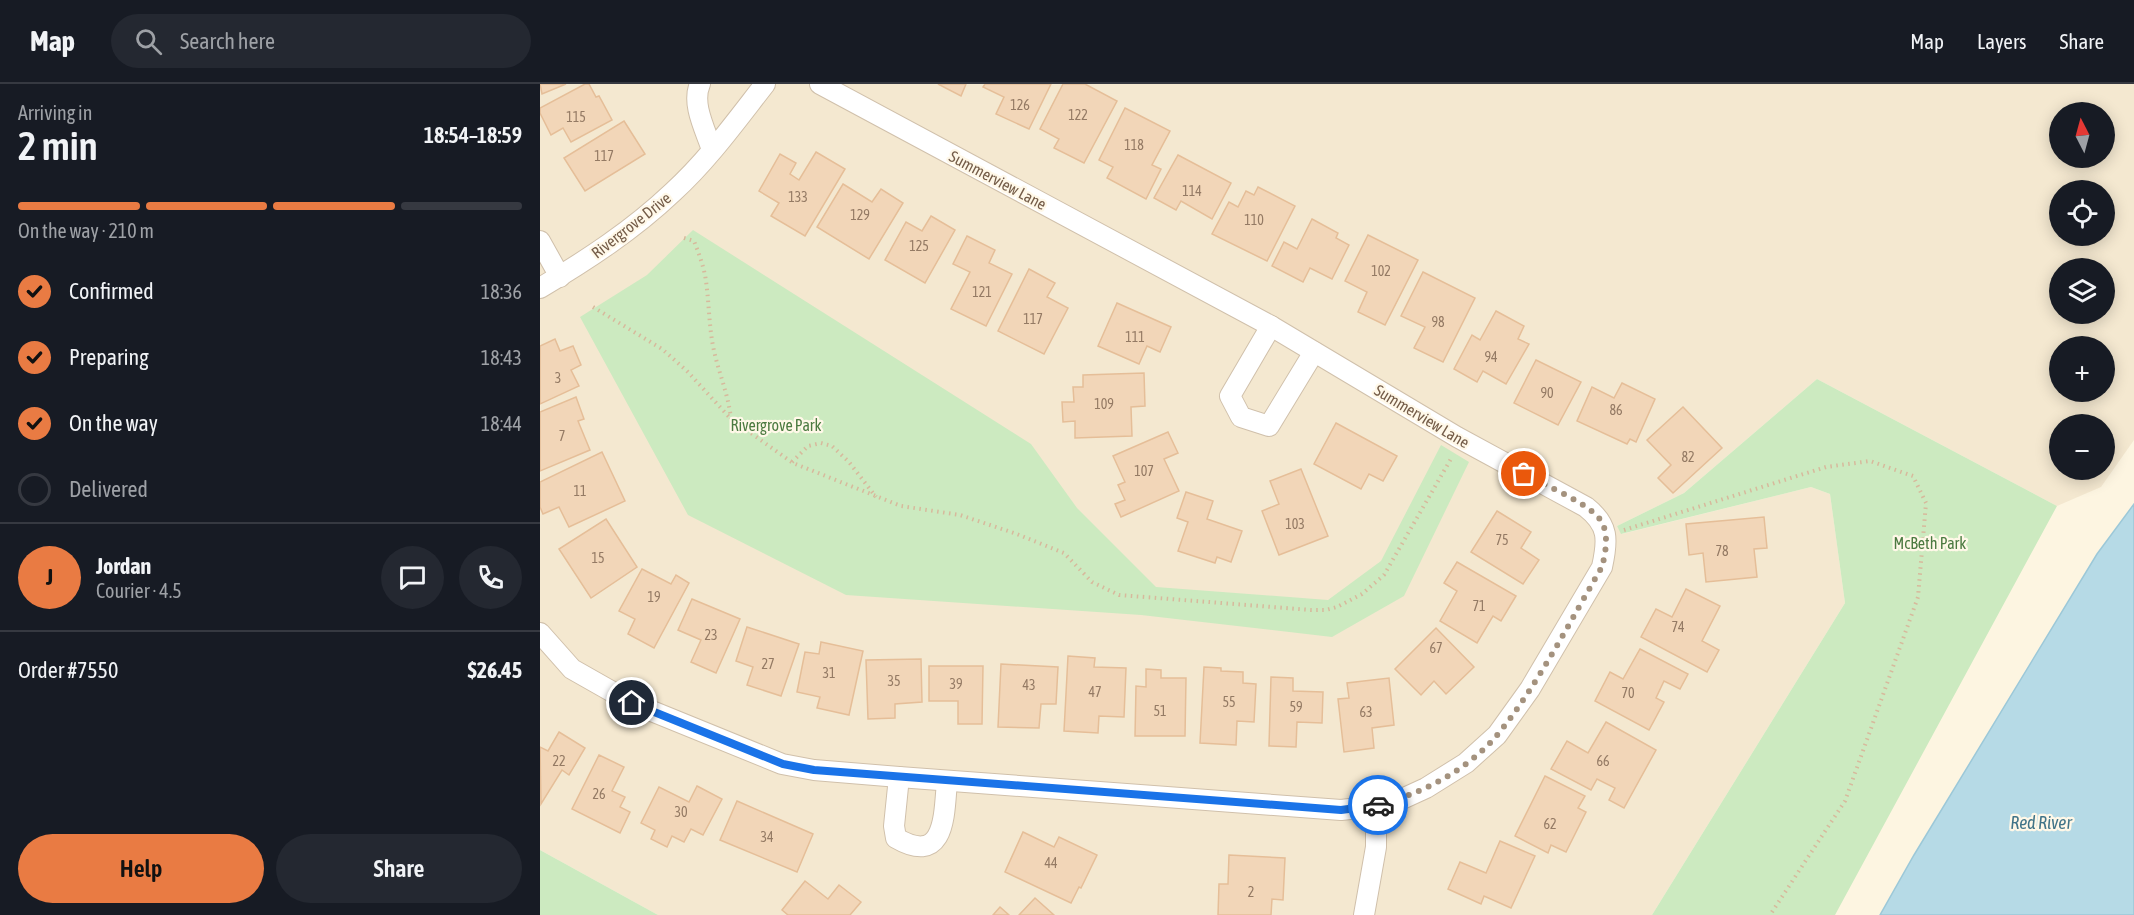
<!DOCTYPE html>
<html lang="en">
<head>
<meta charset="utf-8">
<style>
  :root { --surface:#171b24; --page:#242831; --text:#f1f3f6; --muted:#9ea1a6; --line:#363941; --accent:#e97b43 }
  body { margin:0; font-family:"Asap Condensed",sans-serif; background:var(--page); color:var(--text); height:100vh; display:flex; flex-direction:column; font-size:22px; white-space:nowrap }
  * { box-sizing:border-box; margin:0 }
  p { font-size:20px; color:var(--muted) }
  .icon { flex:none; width:33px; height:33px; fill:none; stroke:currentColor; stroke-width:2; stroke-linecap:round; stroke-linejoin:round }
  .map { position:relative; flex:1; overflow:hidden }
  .sheet { display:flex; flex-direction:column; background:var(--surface); width:540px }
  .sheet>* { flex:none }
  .needle { width:39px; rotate:354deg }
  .buttons { position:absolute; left:1509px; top:18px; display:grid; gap:12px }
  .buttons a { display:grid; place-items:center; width:66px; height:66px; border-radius:50%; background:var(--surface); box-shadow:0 3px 15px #0003; font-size:30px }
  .pin { position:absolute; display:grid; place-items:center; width:51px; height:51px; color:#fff; margin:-26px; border:3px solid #fff; border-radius:50%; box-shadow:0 2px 6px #0007 }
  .courier { position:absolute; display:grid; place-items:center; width:60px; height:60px; margin:-30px; border:4px solid #1a73e8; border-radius:50%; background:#fff; color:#222; box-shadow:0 2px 8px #0007 }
  .head em { font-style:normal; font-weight:600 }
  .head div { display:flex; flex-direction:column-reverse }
  .head { display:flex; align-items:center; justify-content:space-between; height:102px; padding:0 18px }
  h1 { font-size:39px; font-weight:600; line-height:45px }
  .bar { display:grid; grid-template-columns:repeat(4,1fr); gap:9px 6px; align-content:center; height:72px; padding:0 18px }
  .bar i { height:8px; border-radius:4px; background:var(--line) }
  .bar .current { background:var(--accent) }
  .bar p { grid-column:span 4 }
  .line { display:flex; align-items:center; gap:15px; padding:0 18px; border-top:2px solid var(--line) }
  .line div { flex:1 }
  .round { display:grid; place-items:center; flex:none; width:63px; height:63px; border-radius:32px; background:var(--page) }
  ol { padding:0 18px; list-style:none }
  li { display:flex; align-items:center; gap:18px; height:66px }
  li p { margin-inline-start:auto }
  li .icon { padding:6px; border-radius:50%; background:var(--accent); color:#111; stroke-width:4 }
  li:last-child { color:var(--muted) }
  li i { width:33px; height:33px; border:3px solid var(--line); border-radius:50% }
  .button { display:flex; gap:12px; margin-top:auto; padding:12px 18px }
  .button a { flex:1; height:69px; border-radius:36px; background:var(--accent); color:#111; font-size:24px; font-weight:600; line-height:69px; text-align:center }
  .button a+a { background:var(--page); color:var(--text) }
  header { display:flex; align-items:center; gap:36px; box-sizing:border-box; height:84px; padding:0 30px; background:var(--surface); border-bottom:2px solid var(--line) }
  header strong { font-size:28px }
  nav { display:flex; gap:33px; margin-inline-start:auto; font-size:21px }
  .search { width:420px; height:54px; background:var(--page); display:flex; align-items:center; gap:15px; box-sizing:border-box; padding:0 21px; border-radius:33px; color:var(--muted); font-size:22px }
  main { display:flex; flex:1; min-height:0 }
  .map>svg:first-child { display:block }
  .residential { fill:#f4e8d0; fill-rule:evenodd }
  .green { fill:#cceac0 }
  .water { fill:#b6dae6; stroke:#9cc8d8; stroke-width:1.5 }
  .building { fill:#f2d6b8; stroke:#e5be98; stroke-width:1.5 }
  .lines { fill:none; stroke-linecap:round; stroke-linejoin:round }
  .minor-casing { stroke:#d0c0ab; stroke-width:22 }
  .path { stroke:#d7b99c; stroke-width:4; stroke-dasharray:1.5 4.5; stroke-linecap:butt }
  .minor { stroke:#fff; stroke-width:20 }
  .done { stroke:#a4927e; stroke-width:6; stroke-dasharray:0 10.8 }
  .route { stroke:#1a73e8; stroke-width:8 }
  .labels { text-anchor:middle; stroke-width:4.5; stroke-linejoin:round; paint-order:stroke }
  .number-label { font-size:14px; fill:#947a64 }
  .street-label { font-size:16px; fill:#745c48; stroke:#fff8e8 }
  .park-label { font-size:16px; fill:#4b7a40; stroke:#fff8e8 }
  .water-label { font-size:18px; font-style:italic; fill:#417488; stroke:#fff8e8 }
</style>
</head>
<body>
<header>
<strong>Map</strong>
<div class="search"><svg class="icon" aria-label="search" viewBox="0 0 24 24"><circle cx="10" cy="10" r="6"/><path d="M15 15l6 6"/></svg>Search here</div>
<nav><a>Map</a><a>Layers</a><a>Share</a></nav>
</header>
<main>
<section class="sheet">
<div class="head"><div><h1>2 min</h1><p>Arriving in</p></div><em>18:54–18:59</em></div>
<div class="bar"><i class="current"></i><i class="current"></i><i class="current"></i><i></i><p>On the way · 210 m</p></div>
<ol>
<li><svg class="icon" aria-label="check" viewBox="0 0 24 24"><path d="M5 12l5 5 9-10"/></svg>Confirmed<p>18:36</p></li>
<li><svg class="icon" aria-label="check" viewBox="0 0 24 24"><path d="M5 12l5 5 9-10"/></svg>Preparing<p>18:43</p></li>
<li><svg class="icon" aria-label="check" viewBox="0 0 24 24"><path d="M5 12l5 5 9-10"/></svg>On the way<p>18:44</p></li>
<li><i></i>Delivered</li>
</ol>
<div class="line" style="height:108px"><b class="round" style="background:var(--accent);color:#111">J</b><div><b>Jordan</b><p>Courier · 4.5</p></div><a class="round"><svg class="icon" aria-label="chat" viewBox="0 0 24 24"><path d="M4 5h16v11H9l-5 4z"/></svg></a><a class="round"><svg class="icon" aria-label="phone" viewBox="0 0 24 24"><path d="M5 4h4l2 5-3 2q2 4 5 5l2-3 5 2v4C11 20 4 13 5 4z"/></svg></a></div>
<div class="line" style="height:78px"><div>Order #7550</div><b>$26.45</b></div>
<div class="button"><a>Help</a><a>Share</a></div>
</section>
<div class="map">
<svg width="1594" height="831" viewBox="0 0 1594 831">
  <rect width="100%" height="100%" fill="#fdf5e1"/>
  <path class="residential" d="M 0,0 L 1594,0 L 1594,356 L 1561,403 L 1517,422 L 1277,295 L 1144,409 L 1077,442 L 1082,450 L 1271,403 L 1290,410 L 1305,519 L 1112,831 L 118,831 L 0,766 ZM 1520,28 L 1564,28 L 1564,74 L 1520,74 ZM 1520,106 L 1564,106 L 1564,152 L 1520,152 ZM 1520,184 L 1564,184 L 1564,230 L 1520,230 ZM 1520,262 L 1564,262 L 1564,308 L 1520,308 ZM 1520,340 L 1564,340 L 1564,386 L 1520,386 Z"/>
  <g class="green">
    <polygon points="153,146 491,360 537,424 616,503 788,516 841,477 901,361 929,378 864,512 792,553 601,531 306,511 148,431 40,233 107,191"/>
    <polygon points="1277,295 1517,422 1295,831 1112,831 1305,519 1290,410 1271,403 1081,450 1077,442 1144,409"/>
    <polygon points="0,766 118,831 0,831"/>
  </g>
  <polygon class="water" points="1594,420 1594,831 1340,831 1374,771 1557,470"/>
  <g class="building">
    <polygon points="0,0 26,0 2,10"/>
    <polygon points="45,0 49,0 56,13 59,12 72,36 31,58 23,44 11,51 0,29 0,24"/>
    <polygon points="398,0 426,0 421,12"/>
    <polygon points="445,0 511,0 489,45 456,30 464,13 443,3"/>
    <polygon points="523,0 545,0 577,17 544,79 514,64 519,55 500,45"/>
    <polygon points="585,24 630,47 612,81 621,85 606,115 567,94 573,83 559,76"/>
    <polygon points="84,37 105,70 45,107 24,74"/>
    <polygon points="276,68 305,85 265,152 231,132 239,119 219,107 240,70 256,79 250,90 259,96"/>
    <polygon points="638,71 691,99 672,135 641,117 636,126 614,114"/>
    <polygon points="303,100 332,118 341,105 363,119 329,175 277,143"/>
    <polygon points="718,103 755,122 727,177 672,150 689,118 698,123 706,107 714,111"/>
    <polygon points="391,132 415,146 385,199 345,176 366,138 382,147"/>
    <polygon points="772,135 798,149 796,154 809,161 792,195 770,184 763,198 732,182 744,158 757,165"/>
    <polygon points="828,151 878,176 845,241 818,228 827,208 805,197"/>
    <polygon points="427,152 455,166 449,179 472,190 446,242 411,225 430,188 413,180"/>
    <polygon points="489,185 515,199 507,213 528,224 504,270 458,247"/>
    <polygon points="883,188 935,214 903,278 874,264 885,243 861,232"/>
    <polygon points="577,219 631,243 620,268 607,262 599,280 558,262"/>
    <polygon points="956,227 984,242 978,255 989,260 966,300 943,287 937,298 914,285 932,251 940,256"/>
    <polygon points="15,255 20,267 33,262 41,281 31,286 39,302 0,320 0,262"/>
    <polygon points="996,276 1041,298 1018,341 974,319"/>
    <polygon points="604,289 605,322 591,323 592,352 535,354 535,337 523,338 522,318 534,318 533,303 543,303 543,291"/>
    <polygon points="1082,299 1115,315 1096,358 1090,355 1087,360 1037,337 1052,303 1074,314"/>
    <polygon points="36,313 44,335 38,337 50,366 0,387 0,328"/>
    <polygon points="1143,323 1182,364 1133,409 1118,394 1131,381 1107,356"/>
    <polygon points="796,339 857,372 843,397 829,390 821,405 774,380"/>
    <polygon points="628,348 638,369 624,375 639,407 581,433 575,420 585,416 578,401 585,398 573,372"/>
    <polygon points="62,368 85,417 29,443 19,423 3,430 0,423 0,398"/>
    <polygon points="761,385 788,452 739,471 722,427 739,420 730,397"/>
    <polygon points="646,408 673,417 667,435 702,447 691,478 677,473 675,479 638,467 648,438 637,434"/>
    <polygon points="957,427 991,448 981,464 999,476 983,500 931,468"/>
    <polygon points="1224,433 1227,464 1214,465 1217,493 1166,498 1163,469 1149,471 1146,440"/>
    <polygon points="66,435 97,483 51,514 19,465"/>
    <polygon points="917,478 976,512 961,537 953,532 937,559 900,537 917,507 904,499"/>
    <polygon points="102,485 131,500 136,491 149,499 114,564 88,550 95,535 79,527"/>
    <polygon points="1146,505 1180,522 1162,557 1179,566 1167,588 1101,553 1116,525 1132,533"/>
    <polygon points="152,515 200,535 176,589 151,578 161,556 138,546"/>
    <polygon points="207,543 259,560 241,612 207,601 213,583 196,577"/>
    <polygon points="896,544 934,583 906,610 894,597 881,611 855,585"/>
    <polygon points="281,558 323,567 309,631 277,624 280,613 257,608 265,568 279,570"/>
    <polygon points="1100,565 1148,590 1140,605 1124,597 1116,614 1124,618 1109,646 1055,617 1070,588 1083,595"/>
    <polygon points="528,572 555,574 554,583 586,584 584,633 559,632 558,649 524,647"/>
    <polygon points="381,575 382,618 355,620 355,634 328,635 326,576"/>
    <polygon points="461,580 518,583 516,620 501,620 499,644 458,643"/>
    <polygon points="389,582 443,582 442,640 418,640 418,617 389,617"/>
    <polygon points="664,583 681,584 681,587 703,588 703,599 716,600 714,638 697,637 696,661 660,659"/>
    <polygon points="606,585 621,586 621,594 646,594 645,652 595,652 596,602 606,603"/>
    <polygon points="731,593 753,594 753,607 783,608 782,639 757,638 756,663 729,662"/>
    <polygon points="849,594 854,641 832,644 834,664 804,668 798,615 809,614 807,599"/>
    <polygon points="1066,638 1116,666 1084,724 1069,716 1075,704 1057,695 1051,706 1011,685 1027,657 1048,669"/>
    <polygon points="19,648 45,664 29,691 22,686 1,720 0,663 8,667"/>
    <polygon points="59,671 84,683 72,707 85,713 80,723 90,728 80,749 32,725"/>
    <polygon points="1005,692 1045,712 1038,724 1046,728 1026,768 1011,761 1008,769 975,752"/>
    <polygon points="157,702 182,715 163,751 151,745 144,758 132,752 127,763 111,755 115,746 101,739 119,703 149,718"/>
    <polygon points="197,717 273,750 257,788 180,756"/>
    <polygon points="483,748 514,763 519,753 557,771 541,804 539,803 531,819 465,788"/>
    <polygon points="960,757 995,772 971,824 944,812 941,820 908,805 920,778 946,789"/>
    <polygon points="689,771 745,774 743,816 732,815 731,831 678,831 679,800 688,800"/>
    <polygon points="265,797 288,815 299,801 321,818 310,831 248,831 242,826"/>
    <polygon points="495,814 514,831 479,831"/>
    <polygon points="460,823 469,831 453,831"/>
  </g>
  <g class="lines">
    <g class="minor-casing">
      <g id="minor">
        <path d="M 160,0 C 151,20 166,47 172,66"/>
        <polyline points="0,157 20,193"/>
        <path d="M 0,204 C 47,176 93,146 133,108 C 168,76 196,37 225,0"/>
        <polyline points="731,242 690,312 701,333 729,342 774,268"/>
        <path d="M 0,549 L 32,585 L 92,619 L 242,680 L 274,686 L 359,693 L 801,726 L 836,722 L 862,715 L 886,704 L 926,679 L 957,651 L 990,605 L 1062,483 C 1068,456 1069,441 1046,423 L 917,353 L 731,242 L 280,0"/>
        <path d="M 359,693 L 354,742 L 356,754 C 406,783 404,730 407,697"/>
        <polyline points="824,831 836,763 836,722"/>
      </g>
    </g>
    <g class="path">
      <path d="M 144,154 L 154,157 C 159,170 164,183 166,197 C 169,219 169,241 173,262 C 178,288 188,308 191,335"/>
      <polyline points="53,223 122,265 147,287 191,335 253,379 361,422 420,431 474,449 524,469 552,498 579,511 771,526 786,526 797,523 822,510 844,491 912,373"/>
      <polyline points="252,378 268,362 281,359 292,362 309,378 336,413"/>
      <polyline points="1084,446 1286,383 1330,377 1373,392 1386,419 1378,513 1305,717 1230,831"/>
    </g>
    <use href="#minor" class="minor"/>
  </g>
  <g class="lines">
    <path class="done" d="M 838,721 C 883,709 928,686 958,650 C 998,601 1030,537 1062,483 C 1066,467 1070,446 1058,433 C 1044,417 1004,401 984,390"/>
    <polyline class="route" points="92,619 243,680 274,686 801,726 838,721"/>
  </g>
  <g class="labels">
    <g class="number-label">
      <text x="480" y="26">126</text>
      <text x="538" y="36">122</text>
      <text x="36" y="38">115</text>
      <text x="594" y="66">118</text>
      <text x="64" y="77">117</text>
      <text x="652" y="112">114</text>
      <text x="258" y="118">133</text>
      <text x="320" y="136">129</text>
      <text x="714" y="141">110</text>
      <text x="379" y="167">125</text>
      <text x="841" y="192">102</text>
      <text x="442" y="213">121</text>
      <text x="493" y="240">117</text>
      <text x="898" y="243">98</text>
      <text x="595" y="258">111</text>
      <text x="951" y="278">94</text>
      <text x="18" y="299">3</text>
      <text x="1007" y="314">90</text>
      <text x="564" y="325">109</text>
      <text x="1076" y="331">86</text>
      <text x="22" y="357">7</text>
      <text x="1148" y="378">82</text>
      <text x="604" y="392">107</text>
      <text x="40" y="412">11</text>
      <text x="755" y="445">103</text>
      <text x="962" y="461">75</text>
      <text x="1182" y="472">78</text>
      <text x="58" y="479">15</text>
      <text x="114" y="518">19</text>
      <text x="939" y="527">71</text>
      <text x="1138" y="548">74</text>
      <text x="171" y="556">23</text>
      <text x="896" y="569">67</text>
      <text x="228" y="585">27</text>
      <text x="289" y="594">31</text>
      <text x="354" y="602">35</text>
      <text x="416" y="605">39</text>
      <text x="489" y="606">43</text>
      <text x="555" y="613">47</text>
      <text x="1088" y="614">70</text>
      <text x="689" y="623">55</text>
      <text x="756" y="628">59</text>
      <text x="620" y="632">51</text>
      <text x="826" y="633">63</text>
      <text x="19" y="682">22</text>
      <text x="1063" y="682">66</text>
      <text x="59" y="715">26</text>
      <text x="141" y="733">30</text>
      <text x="1010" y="745">62</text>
      <text x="227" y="758">34</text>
      <text x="511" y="784">44</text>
      <text x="711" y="813">2</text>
    </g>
    <g class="street-label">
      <text transform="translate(458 96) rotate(28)" y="6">Summerview Lane</text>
      <text transform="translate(91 141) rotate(-38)" y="6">Rivergrove Drive</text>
      <text transform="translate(882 332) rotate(31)" y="6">Summerview Lane</text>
    </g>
    <g class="park-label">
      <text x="236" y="347">Rivergrove Park</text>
      <text x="1390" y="465">McBeth Park</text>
    </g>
    <g class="water-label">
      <text x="1501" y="745">Red River</text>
    </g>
  </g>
</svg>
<div class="buttons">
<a><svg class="needle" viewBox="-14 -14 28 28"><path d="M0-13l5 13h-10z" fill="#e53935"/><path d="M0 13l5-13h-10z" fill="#9ea1a6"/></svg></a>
<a><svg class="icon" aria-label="locate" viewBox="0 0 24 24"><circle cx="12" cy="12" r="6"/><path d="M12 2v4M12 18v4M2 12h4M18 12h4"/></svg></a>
<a><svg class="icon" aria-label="layers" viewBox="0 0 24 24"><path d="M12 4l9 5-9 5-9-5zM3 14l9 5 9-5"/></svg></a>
<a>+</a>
<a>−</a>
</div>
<div class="pin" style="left:984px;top:390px;background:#ea580c"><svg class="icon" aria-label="bag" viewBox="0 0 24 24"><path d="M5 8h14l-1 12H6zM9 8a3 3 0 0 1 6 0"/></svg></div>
<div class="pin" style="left:92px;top:619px;background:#1f2937"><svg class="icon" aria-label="home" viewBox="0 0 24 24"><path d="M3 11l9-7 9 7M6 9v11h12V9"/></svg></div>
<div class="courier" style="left:838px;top:721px"><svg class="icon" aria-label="car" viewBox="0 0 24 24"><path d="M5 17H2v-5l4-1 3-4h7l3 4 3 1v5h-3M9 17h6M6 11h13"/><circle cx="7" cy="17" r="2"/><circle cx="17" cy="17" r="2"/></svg></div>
</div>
</main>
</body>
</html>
